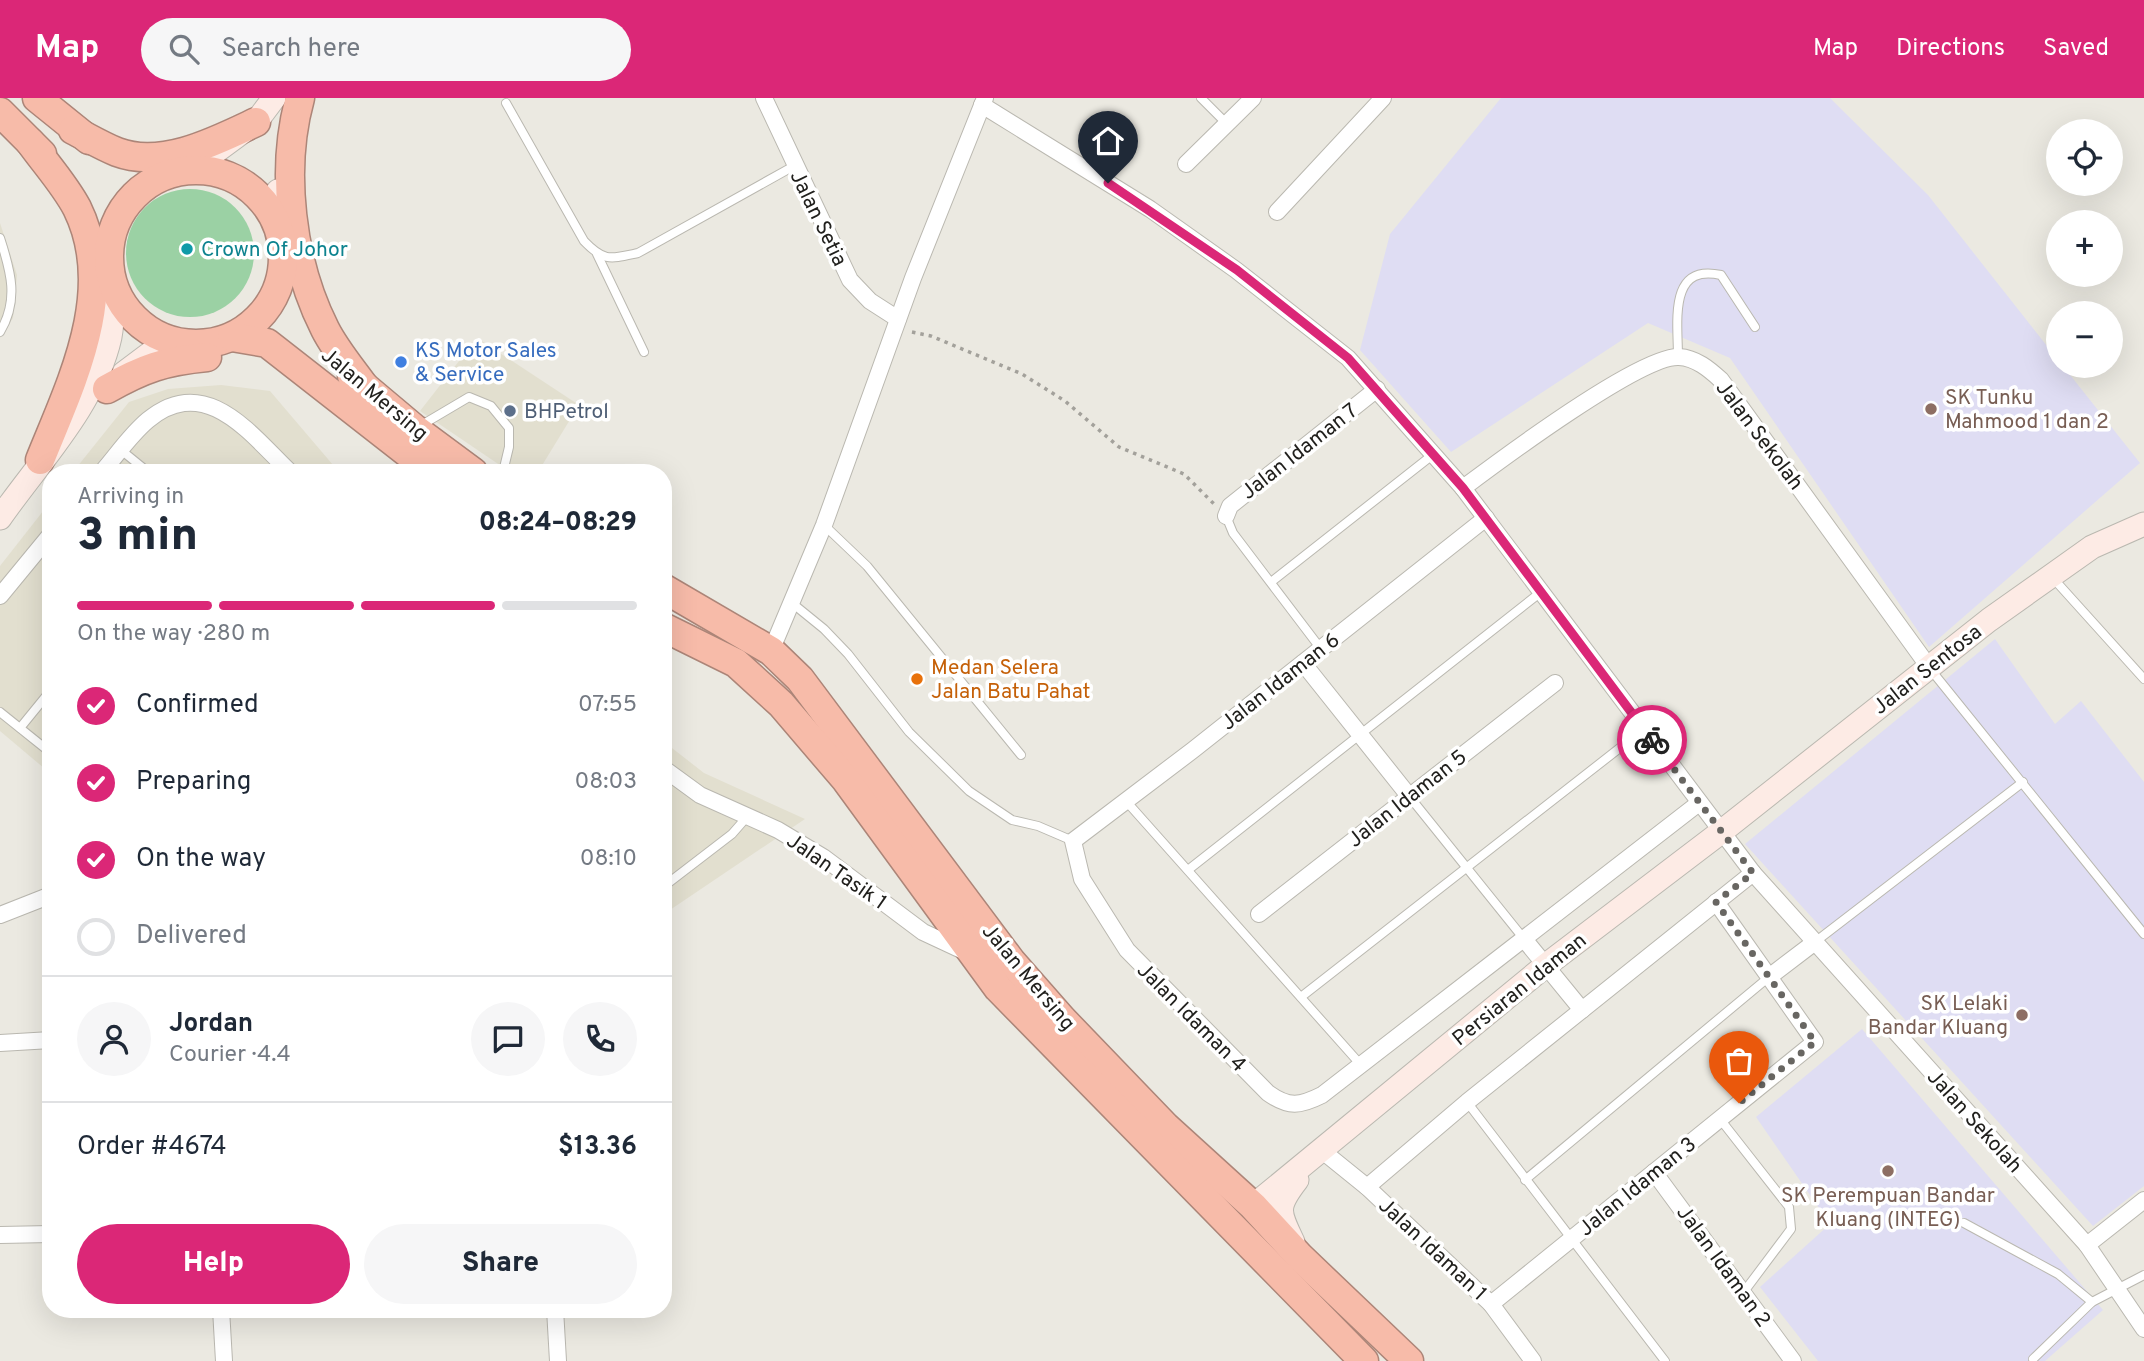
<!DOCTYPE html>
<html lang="en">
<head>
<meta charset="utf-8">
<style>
  :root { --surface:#fff; --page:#f6f6f7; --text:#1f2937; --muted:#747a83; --line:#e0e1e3; --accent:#db2777 }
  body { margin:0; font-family:Overpass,sans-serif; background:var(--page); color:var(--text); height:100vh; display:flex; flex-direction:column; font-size:26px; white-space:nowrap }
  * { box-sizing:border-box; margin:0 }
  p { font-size:23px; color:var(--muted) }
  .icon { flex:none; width:38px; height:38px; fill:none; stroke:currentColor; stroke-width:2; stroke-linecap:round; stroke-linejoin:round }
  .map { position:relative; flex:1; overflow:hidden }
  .side { position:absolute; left:42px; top:366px; width:630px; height:854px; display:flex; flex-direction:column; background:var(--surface); border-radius:28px; box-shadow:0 7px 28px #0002 }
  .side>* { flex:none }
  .buttons { position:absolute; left:2046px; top:21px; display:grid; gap:14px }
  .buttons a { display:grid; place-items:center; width:77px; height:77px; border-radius:50%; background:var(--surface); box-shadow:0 7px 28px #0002; font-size:35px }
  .pin { position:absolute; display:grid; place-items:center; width:60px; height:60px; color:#fff; margin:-72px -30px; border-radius:50% 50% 50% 0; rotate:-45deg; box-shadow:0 0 7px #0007 }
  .pin .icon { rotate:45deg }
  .courier { position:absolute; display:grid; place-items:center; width:70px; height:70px; margin:-35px; border:5px solid #db2777; border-radius:50%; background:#fff; color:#222; box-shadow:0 2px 9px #0007 }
  .head em { font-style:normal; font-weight:800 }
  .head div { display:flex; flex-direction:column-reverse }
  .head { display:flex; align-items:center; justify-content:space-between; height:119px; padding:0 35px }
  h1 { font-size:46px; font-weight:800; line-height:52px }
  .bar { display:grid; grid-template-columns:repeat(4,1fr); gap:10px 7px; align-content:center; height:84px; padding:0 35px }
  .bar i { height:9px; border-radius:5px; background:var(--line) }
  .bar .active { background:var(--accent) }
  .bar p { grid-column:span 4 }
  .line { display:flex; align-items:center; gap:18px; padding:0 35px; border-top:2px solid var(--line) }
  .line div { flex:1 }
  .round { display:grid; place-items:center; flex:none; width:74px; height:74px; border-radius:37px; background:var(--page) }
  ol { padding:0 35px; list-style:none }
  li { display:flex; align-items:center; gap:21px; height:77px }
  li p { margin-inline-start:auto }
  li .icon { padding:7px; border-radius:50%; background:var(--accent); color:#fff; stroke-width:4 }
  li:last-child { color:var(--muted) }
  li i { width:38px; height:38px; border:4px solid var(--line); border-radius:50% }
  .cta { display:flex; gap:14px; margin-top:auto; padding:14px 35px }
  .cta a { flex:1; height:80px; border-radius:42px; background:var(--accent); color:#fff; font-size:28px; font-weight:800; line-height:80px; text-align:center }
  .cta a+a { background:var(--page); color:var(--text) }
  header { display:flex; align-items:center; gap:42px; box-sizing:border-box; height:98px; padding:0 35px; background:var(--accent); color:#fff }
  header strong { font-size:33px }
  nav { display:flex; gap:38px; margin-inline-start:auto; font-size:24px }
  .search { width:490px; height:63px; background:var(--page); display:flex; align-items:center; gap:18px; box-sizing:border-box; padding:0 24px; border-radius:38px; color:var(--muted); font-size:26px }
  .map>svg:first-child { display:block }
  .built { fill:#e2dfcf }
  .education { fill:#dfddf3 }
  .green { fill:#9bd1a4 }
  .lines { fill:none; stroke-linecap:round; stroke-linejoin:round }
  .lane-casing { stroke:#bab8b0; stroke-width:10 }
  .street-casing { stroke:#bab8b0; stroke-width:18 }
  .secondary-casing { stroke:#bab8b0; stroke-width:25 }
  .highway-casing { stroke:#ac8578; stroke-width:31 }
  .path { stroke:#a3a19b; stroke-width:3.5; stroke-dasharray:3.5 5; stroke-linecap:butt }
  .lane { stroke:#fff; stroke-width:8 }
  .street { stroke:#fff; stroke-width:16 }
  .secondary { stroke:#fdebe5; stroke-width:23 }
  .highway { stroke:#f7bba9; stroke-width:28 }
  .done { stroke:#686662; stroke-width:7; stroke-dasharray:0 12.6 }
  .route { stroke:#db2777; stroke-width:9 }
  .culture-dot { fill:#0f9aa8; stroke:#fff; stroke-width:2.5 }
  .shop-dot { fill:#3f7fe0; stroke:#fff; stroke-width:2.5 }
  .education-dot { fill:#8d6e63; stroke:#fff; stroke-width:2.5 }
  .service-dot { fill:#5c6f8a; stroke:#fff; stroke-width:2.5 }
  .food-dot { fill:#e8710a; stroke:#fff; stroke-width:2.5 }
  .labels { text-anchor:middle; stroke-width:7; stroke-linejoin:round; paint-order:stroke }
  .street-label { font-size:21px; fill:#21201d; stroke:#fff }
  .culture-label { font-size:21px; fill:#0d838f; stroke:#fff; text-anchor:start }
  .shop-label { font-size:21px; fill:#366cbe; stroke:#fff; text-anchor:start }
  .education-label { font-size:21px; fill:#785e54; stroke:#fff; text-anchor:start }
  .service-label { font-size:21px; fill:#4e5e75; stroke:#fff; text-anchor:start }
  .food-label { font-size:21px; fill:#c56008; stroke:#fff; text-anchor:start }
</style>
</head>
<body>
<header>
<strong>Map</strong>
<div class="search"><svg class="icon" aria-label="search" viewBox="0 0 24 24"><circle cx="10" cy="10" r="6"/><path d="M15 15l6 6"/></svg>Search here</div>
<nav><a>Map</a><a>Directions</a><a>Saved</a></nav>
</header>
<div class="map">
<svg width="2144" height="1263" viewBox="0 0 2144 1263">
  <rect width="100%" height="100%" fill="#ebe9e1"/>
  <g class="built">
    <polygon points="0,125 17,177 13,220 0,240"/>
    <polygon points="477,240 579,307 538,374 510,374 420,313"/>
    <polygon points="221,287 270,293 339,374 73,374 129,304 168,291"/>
    <polygon points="51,403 51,676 0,633 0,468"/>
    <polygon points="663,643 704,675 805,721 664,816"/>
  </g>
  <g class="education">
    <polygon points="1501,0 1830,0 1928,97 2058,262 2058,268 2063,268 2140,365 1929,549 1730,260 1648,225 1451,354 1360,252 1390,136"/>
    <polygon points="1995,541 2055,626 2081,603 2144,684 2144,1088 2093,1128 1745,746"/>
    <polygon points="1862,931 2103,1212 2045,1263 1818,1263 1760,1189 1830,1126 1756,1019"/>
  </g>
  <circle class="green" cx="190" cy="155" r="64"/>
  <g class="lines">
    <g class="lane-casing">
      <g id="lane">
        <polyline points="1201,0 1228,27"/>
        <path d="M 506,5 L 584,143 C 604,164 610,161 638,155 L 794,68"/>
        <path d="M 0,140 C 11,174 19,202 0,234"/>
        <polyline points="597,156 644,254"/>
        <path d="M 1678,259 C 1678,224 1668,165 1721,177 L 1755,229"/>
        <polyline points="420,328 469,299 491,308 509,330 509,349 503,374"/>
        <polyline points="121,352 148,374"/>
        <polyline points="1226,418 1233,435 1321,551"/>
        <polyline points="824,427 867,468 1021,657"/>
        <polyline points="2052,479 2144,581"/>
        <polyline points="1271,484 1435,355"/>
        <polyline points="792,505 824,531 848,556 909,634 969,693 1012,722 1038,728 1073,743"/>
        <polyline points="1931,572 2144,836"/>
        <polyline points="0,614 51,655"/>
        <polyline points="20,630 51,592"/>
        <polyline points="1409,698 1524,841"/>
        <polyline points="1126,703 1361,967"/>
        <polyline points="1188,772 1541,494"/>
        <polyline points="663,789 732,736 746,720"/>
        <polyline points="1815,844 2023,684"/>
        <polyline points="1301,899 1644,631"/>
        <polyline points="1467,1004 1665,1263"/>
        <polyline points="1720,1021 1789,1109 1791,1131 1743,1195"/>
        <polyline points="1525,1082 1769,879"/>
        <polyline points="1964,1125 2058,1176 2092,1204 2144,1177"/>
        <polyline points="2033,1261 2092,1204"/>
      </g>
    </g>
    <g class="street-casing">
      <g id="street">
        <polyline points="764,0 850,182 870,203 898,221"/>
        <polyline points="982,7 1150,111 1236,172 1348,260 1463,390 1753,775 2087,1147 2144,1231"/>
        <polyline points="1186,66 1253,0"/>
        <polyline points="1277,114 1383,0"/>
        <path d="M 102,374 C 117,357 130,337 148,322 C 206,274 251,337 290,374"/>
        <path d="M 1463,390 C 1499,363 1641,257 1679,259 C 1696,260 1709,271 1721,282 L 1929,569"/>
        <polyline points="1226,418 1230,408 1377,291"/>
        <path d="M 1486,420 L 1193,652 L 1073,743 L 1082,781 L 1127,852 L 1268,995 C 1289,1010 1300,1008 1322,997 L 1699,705"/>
        <polyline points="0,498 51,436"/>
        <polyline points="771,553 824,427 913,180 985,0"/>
        <polyline points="1303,565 1409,698"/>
        <polyline points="663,670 700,697 778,732 823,759 923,834 968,855"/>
        <polyline points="1259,816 1555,585"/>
        <polyline points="0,817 51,797"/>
        <polyline points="1524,841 1582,912"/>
        <polyline points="1769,879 1815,844"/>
        <polyline points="0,945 51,942"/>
        <polyline points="1320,1051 1367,1089 1491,1206 1533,1263"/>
        <polyline points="1654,1074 1793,1263"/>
        <polyline points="1367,1089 1467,1004 1753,775"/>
        <polyline points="0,1137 51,1136"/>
        <polyline points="2087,1147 2144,1102"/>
        <polyline points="1491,1206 1815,944 1716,804"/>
        <polyline points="221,1211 224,1263"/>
        <polyline points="555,1211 558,1263"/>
      </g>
    </g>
    <g class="secondary-casing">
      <g id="secondary">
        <polyline points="192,71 256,24 274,0"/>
        <polyline points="278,93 280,134"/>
        <polyline points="124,275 168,242"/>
        <path d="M 0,420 C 39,364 95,307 110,239 C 113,223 113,206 114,190"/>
        <polyline points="1253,1108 1545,868 1721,734 1989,522 2092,449 2144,426"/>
        <path d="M 1293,1144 C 1278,1113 1276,1109 1297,1082"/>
      </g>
    </g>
    <g class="highway-casing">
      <g id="highway">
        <polyline points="37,0 89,42"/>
        <path d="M 300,0 C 280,72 291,164 325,231 C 335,251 351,270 364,288"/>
        <polyline points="0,14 42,56"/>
        <path d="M 73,32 C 87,39 102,48 117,54 C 162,71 216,43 256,24"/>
        <path d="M 30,44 C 45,65 65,87 77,110 C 118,193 71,285 40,362"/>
        <circle cx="196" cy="159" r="87"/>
        <polyline points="232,239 267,245 432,374"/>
        <polyline points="352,278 415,331 473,374"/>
        <path d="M 107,291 C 144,270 165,263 207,259"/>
        <polyline points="663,490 771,553 800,581 1011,863 1062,921 1165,1028 1253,1108 1300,1159 1409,1263"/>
        <polyline points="663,529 736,565 781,606 846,682 998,890 1364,1263"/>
      </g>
    </g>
    <polyline class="path" points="912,234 931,238 1022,276 1065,303 1119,349 1184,376 1214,406"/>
    <use href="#lane" class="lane"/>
    <use href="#street" class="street"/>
    <use href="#secondary" class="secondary"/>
    <use href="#highway" class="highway"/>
  </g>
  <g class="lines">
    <polyline class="done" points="1652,642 1753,775 1716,804 1815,944 1739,1005"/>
    <polyline class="route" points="1108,85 1237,172 1348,260 1463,390 1652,642"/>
  </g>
  <circle class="culture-dot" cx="187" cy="151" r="7"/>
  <circle class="shop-dot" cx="401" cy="264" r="7"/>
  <g class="education-dot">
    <circle cx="1931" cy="311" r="7"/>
    <circle cx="2022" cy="917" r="7"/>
    <circle cx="1888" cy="1073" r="7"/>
  </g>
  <circle class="service-dot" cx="510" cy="313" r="7"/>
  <circle class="food-dot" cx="917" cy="581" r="7"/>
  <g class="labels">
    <g class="street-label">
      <text transform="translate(819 120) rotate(64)" y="7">Jalan Setia</text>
      <text transform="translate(375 296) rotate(40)" y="7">Jalan Mersing</text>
      <text transform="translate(1760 337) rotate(53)" y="7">Jalan Sekolah</text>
      <text transform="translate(1299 353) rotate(-38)" y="7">Jalan Idaman 7</text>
      <text transform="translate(1927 571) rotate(-38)" y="7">Jalan Sentosa</text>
      <text transform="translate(1280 583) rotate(-38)" y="7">Jalan Idaman 6</text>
      <text transform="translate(1407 700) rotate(-38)" y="7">Jalan Idaman 5</text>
      <text transform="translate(837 773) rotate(35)" y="7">Jalan Tasik 1</text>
      <text transform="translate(1029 879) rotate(50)" y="7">Jalan Mersing</text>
      <text transform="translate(1519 891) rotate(-39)" y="7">Persiaran Idaman</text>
      <text transform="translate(1192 919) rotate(45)" y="7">Jalan Idaman 4</text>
      <text transform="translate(1975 1023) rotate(48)" y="7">Jalan Sekolah</text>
      <text transform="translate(1637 1088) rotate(-39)" y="7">Jalan Idaman 3</text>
      <text transform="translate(1433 1151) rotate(43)" y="7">Jalan Idaman 1</text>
      <text transform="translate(1724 1168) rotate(54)" y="7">Jalan Idaman 2</text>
    </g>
    <g class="culture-label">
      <text x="201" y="158">Crown Of Johor</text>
    </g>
    <g class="shop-label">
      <text x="415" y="259">KS Motor Sales<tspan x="415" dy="24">&amp; Service</tspan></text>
    </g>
    <g class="education-label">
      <text x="1945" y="306">SK Tunku<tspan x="1945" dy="24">Mahmood 1 dan 2</tspan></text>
      <text x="2008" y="912" text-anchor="end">SK Lelaki<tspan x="2008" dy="24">Bandar Kluang</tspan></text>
      <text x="1888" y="1104" text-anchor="middle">SK Perempuan Bandar<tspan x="1888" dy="24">Kluang (INTEG)</tspan></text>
    </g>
    <g class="service-label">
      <text x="524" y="320">BHPetrol</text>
    </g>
    <g class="food-label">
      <text x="931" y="576">Medan Selera<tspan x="931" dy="24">Jalan Batu Pahat</tspan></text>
    </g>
  </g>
</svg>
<div class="buttons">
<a><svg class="icon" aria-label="locate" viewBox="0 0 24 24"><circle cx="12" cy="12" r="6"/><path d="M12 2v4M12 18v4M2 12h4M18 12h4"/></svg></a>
<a>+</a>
<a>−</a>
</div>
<div class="pin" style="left:1739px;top:1005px;background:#ea580c"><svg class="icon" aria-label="bag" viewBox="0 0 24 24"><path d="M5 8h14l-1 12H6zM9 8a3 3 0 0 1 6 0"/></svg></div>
<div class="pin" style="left:1108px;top:85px;background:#1f2937"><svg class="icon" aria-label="home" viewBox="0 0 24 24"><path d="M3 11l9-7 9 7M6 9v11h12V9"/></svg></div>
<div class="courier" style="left:1652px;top:642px"><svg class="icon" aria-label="bike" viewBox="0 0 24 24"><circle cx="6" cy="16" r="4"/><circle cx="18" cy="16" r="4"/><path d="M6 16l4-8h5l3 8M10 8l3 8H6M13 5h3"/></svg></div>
<section class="side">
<div class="head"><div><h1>3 min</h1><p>Arriving in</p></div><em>08:24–08:29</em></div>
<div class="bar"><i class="active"></i><i class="active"></i><i class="active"></i><i></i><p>On the way · 280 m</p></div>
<ol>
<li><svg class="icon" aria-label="check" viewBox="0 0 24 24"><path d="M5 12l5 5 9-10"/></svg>Confirmed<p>07:55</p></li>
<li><svg class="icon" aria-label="check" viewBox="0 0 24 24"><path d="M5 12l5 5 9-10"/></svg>Preparing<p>08:03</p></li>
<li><svg class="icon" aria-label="check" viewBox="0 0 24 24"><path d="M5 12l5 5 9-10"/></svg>On the way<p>08:10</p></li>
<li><i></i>Delivered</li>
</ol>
<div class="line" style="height:126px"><a class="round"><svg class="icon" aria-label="person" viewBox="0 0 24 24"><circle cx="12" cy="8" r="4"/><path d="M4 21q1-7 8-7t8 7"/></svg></a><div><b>Jordan</b><p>Courier · 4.4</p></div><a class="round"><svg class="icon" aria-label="chat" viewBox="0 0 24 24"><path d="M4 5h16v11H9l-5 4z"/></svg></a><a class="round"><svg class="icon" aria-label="phone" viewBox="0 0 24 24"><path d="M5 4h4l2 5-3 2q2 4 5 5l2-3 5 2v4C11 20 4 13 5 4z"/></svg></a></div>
<div class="line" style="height:91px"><div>Order #4674</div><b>$13.36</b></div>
<div class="cta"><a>Help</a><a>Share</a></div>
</section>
</div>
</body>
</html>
